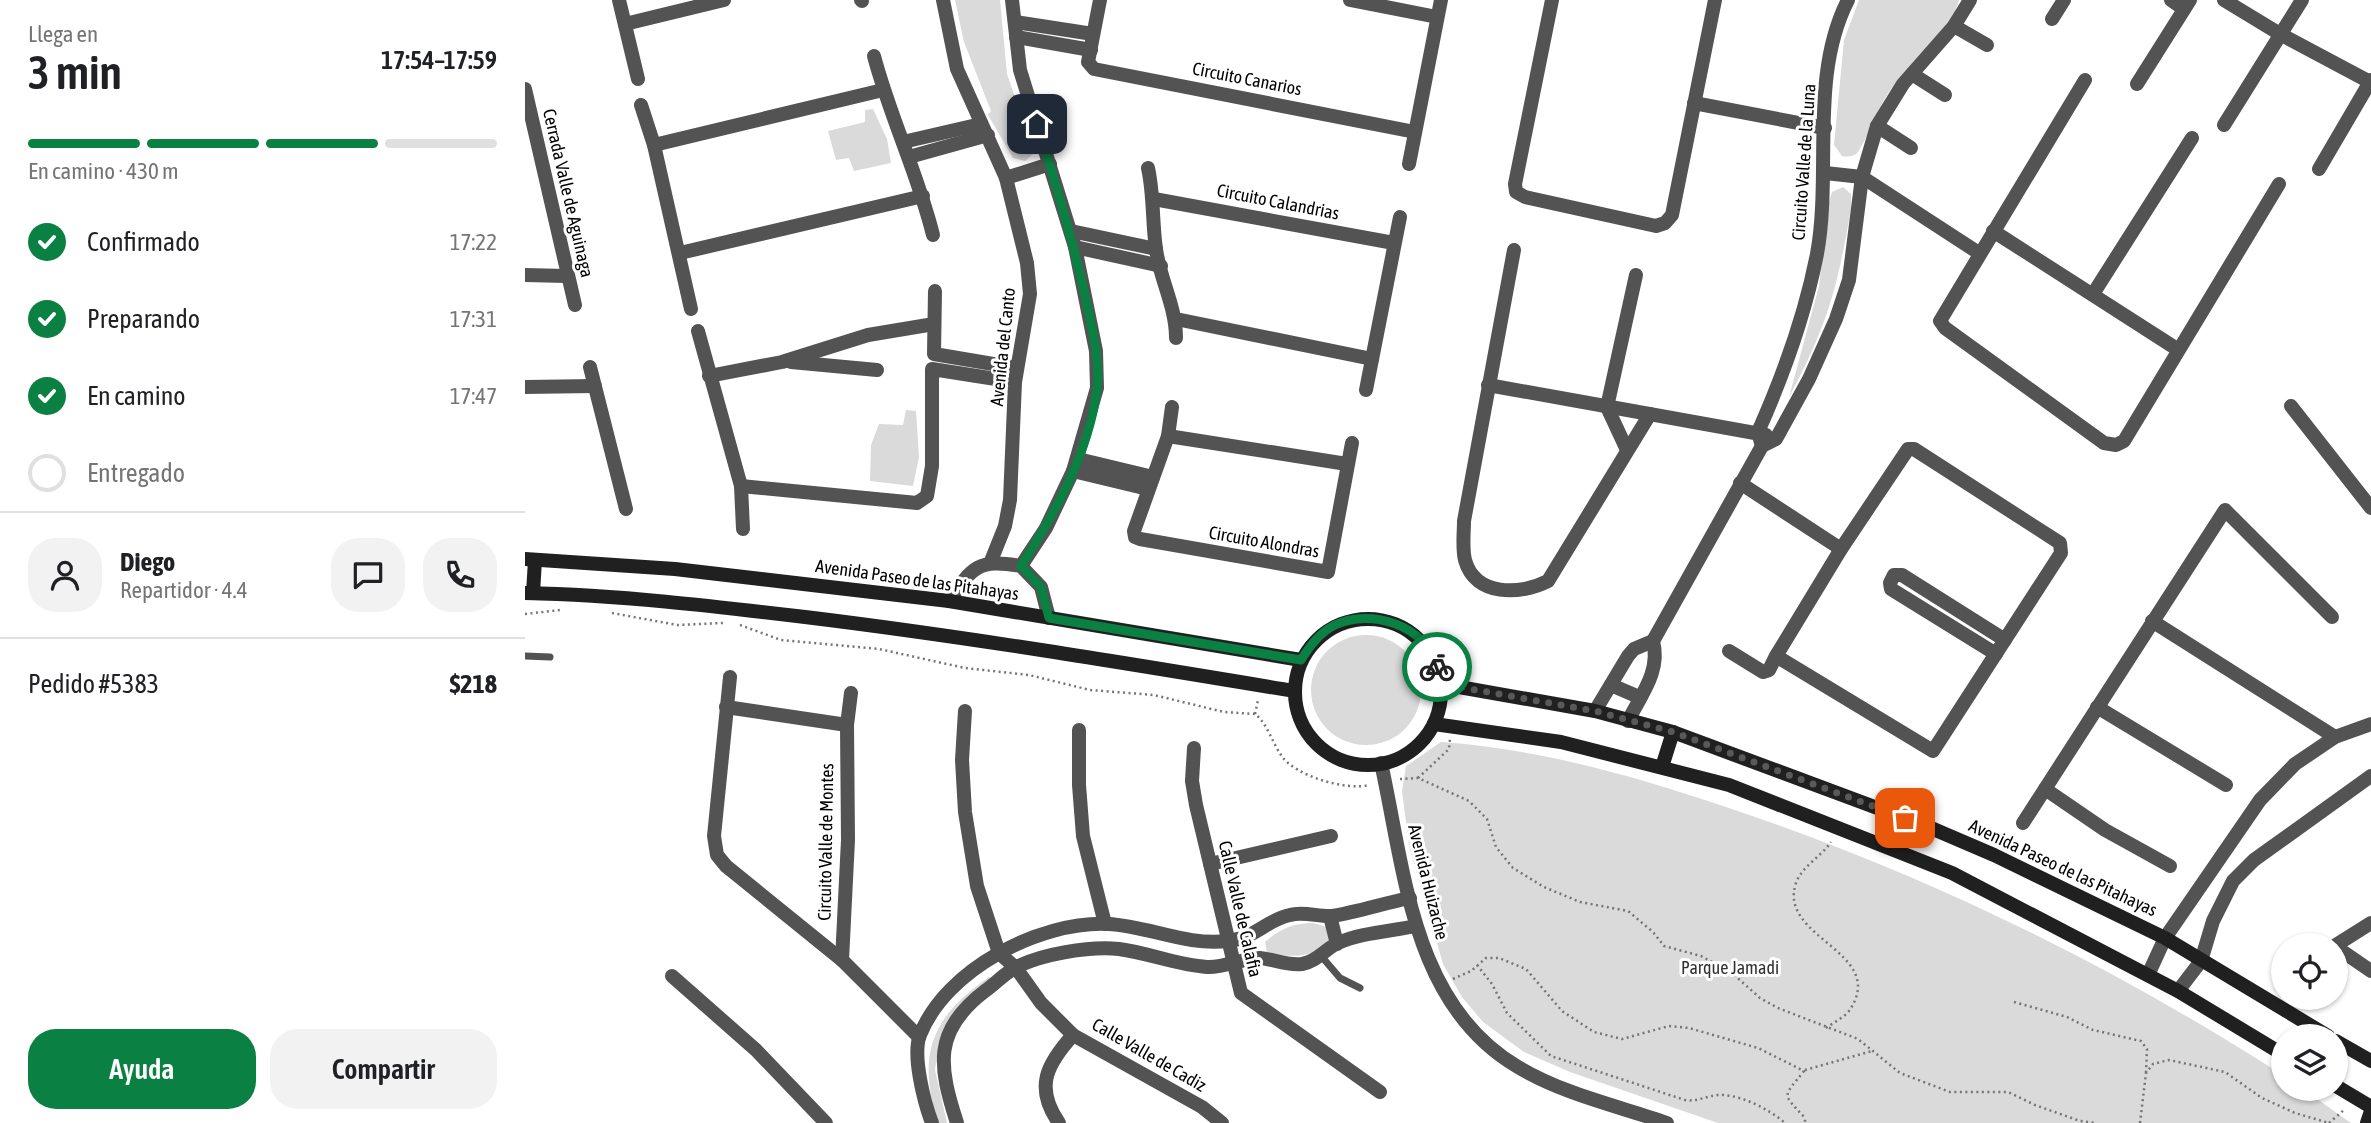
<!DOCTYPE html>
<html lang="es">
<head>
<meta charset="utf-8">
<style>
  :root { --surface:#fff; --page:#f2f2f2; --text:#202124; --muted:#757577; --line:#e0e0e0; --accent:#0b8043 }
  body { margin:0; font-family:"Asap Condensed",sans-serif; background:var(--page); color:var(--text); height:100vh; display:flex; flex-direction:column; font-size:26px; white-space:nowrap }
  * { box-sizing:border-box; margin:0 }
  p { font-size:23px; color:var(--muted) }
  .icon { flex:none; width:38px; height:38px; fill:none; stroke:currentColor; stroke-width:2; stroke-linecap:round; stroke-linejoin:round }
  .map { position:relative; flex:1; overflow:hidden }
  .side { display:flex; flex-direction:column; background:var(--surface); width:525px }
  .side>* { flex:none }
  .buttons { position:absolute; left:1746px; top:933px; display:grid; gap:14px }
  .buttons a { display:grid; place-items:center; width:77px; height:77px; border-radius:50%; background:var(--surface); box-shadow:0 2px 5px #0004; font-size:35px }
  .pin { position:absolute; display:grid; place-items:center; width:60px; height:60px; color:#fff; margin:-30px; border-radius:14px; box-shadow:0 4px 10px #0006 }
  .courier { position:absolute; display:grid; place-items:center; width:70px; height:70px; margin:-35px; border:5px solid #0b8043; border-radius:50%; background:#fff; color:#222; box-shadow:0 2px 9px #0007 }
  .overview em { font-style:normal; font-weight:600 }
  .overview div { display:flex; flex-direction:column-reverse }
  .overview { display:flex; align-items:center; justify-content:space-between; height:119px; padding:0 28px }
  h1 { font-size:46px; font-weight:600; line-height:52px }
  .bar { display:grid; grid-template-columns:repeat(4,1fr); gap:10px 7px; align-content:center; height:84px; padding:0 28px }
  .bar i { height:9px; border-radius:5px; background:var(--line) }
  .bar .on { background:var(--accent) }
  .bar p { grid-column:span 4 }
  .line { display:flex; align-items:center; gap:18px; padding:0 28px; border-top:2px solid var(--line) }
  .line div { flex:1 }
  .round { display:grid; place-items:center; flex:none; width:74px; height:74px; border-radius:28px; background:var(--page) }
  ol { padding:0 28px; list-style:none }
  li { display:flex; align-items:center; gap:21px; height:77px }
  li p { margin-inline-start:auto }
  li .icon { padding:7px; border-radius:50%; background:var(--accent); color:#fff; stroke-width:4 }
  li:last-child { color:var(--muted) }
  li i { width:38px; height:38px; border:4px solid var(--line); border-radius:50% }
  .action { display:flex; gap:14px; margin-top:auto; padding:14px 28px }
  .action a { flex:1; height:80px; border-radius:28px; background:var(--accent); color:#fff; font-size:28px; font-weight:600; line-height:80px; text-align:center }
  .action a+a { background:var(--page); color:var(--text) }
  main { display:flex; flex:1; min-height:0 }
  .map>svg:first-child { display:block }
  .green { fill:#dadada }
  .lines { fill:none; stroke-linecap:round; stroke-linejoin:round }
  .path { stroke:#757575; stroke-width:2.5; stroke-dasharray:2 3.5; stroke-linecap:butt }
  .lane { stroke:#535353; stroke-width:7 }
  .street { stroke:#535353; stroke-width:14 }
  .secondary { stroke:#202020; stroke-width:14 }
  .done { stroke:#595959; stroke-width:7; stroke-dasharray:0 12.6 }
  .route { stroke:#0b8043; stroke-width:9 }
  .labels { text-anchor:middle; stroke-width:6; stroke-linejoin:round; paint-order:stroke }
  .street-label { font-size:18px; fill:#000; stroke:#fff }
  .park-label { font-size:18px; fill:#313131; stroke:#fff }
</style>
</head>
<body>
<main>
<section class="side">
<div class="overview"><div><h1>3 min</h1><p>Llega en</p></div><em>17:54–17:59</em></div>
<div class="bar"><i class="on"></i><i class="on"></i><i class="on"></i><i></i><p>En camino · 430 m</p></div>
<ol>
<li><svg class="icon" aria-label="check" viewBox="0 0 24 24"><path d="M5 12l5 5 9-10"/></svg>Confirmado<p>17:22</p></li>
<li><svg class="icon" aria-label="check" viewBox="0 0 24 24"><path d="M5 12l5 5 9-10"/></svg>Preparando<p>17:31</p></li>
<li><svg class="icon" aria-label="check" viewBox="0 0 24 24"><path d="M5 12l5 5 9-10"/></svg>En camino<p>17:47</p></li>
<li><i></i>Entregado</li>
</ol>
<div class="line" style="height:126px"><a class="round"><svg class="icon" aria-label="person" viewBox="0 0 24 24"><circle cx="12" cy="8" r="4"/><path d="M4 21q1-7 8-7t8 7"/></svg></a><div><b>Diego</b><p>Repartidor · 4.4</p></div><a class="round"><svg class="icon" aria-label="chat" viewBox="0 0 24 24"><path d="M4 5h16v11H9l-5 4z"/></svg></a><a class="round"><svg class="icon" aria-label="phone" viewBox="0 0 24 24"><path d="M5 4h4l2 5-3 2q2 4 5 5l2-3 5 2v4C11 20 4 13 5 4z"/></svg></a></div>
<div class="line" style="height:91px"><div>Pedido #5383</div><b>$218</b></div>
<div class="action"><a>Ayuda</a><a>Compartir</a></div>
</section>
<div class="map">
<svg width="1846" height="1123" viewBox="0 0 1846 1123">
  <rect width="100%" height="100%" fill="#fff"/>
  <g class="green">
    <polygon points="430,0 475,0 482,74 508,149 508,154 500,161 488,158 463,115 466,111 439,42"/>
    <path d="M 1334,0 L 1434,0 C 1428,29 1381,66 1362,95 C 1354,107 1338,147 1332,153 C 1328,157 1322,157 1317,156 L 1309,145 L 1319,40 Z"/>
    <polygon points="348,109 362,139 366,163 329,171 324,158 311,160 303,131 340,122 340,110"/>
    <path d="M 1318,187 L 1326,194 L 1326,208 C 1313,286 1302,327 1264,397 L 1294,286 L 1304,202 L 1307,192 Z"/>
    <polygon points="381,410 391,411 394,457 388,486 345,481 346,445 354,424 378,425"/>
    <circle cx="841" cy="690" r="55"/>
    <path d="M 916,742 C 1013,749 1106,775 1198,806 C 1395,871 1585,964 1759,1076 L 1759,1088 L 1778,1089 L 1826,1123 L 1193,1123 L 1045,1072 L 999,1052 L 958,1022 L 937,997 L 918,964 L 884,846 L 877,791 L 881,766 Z"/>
    <path d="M 788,923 L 802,927 L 804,939 C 789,960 764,957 742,953 L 740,942 C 754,929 769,923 788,923 Z"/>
    <path d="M 464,977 L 467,979 L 413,1049 L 410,1070 L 422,1123 L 413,1123 C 392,1055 405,1018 464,977 Z"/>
  </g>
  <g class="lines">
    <g class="path">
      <polyline points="87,613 152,625 198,623"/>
      <polyline points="0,614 35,610"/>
      <path d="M 215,625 L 256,640 L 354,649 L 440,668 L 504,675 L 565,690 L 629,695 L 699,712 L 730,714 C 742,723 747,742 756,755 C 769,776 822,791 844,785"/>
      <polyline points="730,714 733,700"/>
      <polyline points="893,778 924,749 925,739"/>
      <polyline points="875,779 893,778 944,801 962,819 971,847 979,857 988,868 1019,887 1055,902 1103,911 1128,932 1139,946 1176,956 1207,973 1235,998 1253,1008 1333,1039 1375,1073 1425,1092 1483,1092 1510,1105 1555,1121 1571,1123"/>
      <path d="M 952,965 L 967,984 L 982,1013 L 1026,1056 L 1160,1100 C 1172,1102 1181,1096 1193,1095 C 1215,1094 1244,1109 1260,1123"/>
      <path d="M 928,979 L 946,971 L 961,958 L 974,958 L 1001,969 L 1037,1011 L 1069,1032 L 1097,1039 L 1144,1026 L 1164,1028 L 1233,1048 L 1279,1071 C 1258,1098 1256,1092 1280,1118 L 1280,1123"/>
      <polyline points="1489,1002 1542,1017 1568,1030 1616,1041 1622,1049 1621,1073"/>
      <path d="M 1301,1028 C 1309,1022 1321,1017 1326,1008 C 1361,951 1252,938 1271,883 C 1277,866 1296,857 1306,842"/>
      <polyline points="1280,1070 1347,1051"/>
      <polyline points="1615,1123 1621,1073 1628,1064 1644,1060 1700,1072 1737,1098 1770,1113 1804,1123"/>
      <polyline points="1804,1123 1820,1109"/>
    </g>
    <g class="lane">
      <polyline points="0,656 25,657"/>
      <polyline points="797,957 815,978 835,988"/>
    </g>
    <g class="street">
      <polyline points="94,0 113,79"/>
      <polyline points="336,0 337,1"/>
      <polyline points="418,0 432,69 481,178 502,263 505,294 490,382 485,500 480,526 466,561"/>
      <polyline points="487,0 495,70 550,247 571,351 572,388 548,471 521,528 496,566"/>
      <polyline points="575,0 563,62 569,69 890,132"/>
      <polyline points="825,0 912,17"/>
      <polyline points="1027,0 990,184 991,192 1000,197 1131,226 1140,223 1147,215 1190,0"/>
      <polyline points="1646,0 1659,9"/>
      <polyline points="1699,0 1755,34 1845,82"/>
      <polyline points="1527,19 1539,0"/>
      <polyline points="490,22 568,34"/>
      <polyline points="100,24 199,0"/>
      <polyline points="1429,26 1462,45"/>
      <polyline points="491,37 566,50"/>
      <path d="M 349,56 C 365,117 393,174 408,235"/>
      <polyline points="1387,74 1420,95"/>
      <polyline points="1560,80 1415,321 1420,328 1579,443 1591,445 1599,441 1754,184"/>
      <polyline points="1612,84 1665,0"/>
      <polyline points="0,89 50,305"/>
      <polyline points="1169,103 1300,128"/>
      <polyline points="116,105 129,145 166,309"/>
      <polyline points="1699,125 1777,0"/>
      <polyline points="1352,126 1386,148"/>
      <polyline points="378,142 456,124"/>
      <polyline points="129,145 358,90"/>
      <polyline points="384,157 463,135"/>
      <polyline points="884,164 916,0"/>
      <path d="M 623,168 C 629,195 627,221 631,249 C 635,280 651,306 651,338"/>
      <polyline points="1794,169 1846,80"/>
      <polyline points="1300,173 1337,177 1454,253"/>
      <polyline points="481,178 525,164"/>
      <polyline points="629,199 869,243"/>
      <polyline points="546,231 631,249"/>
      <polyline points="1468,231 1652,349"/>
      <polyline points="550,247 636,266"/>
      <path d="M 989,250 L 939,521 C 939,533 937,548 940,560 C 950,597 996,595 1023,581 L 1125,414"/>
      <polyline points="155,253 398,196"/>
      <polyline points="0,275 41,276"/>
      <polyline points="410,291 409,354 492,368"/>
      <polyline points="1568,294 1667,138"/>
      <polyline points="651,319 847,359"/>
      <polyline points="173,331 216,486 218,529"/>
      <polyline points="266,362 352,370"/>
      <polyline points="65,367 101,509"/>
      <polyline points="184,376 257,362 343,335 409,324"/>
      <polyline points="963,385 1241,435"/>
      <polyline points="0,387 70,386"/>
      <polyline points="841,390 875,217"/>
      <polyline points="1766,406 1846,508"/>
      <polyline points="647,407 643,436 609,531 610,537 615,539 803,572 827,443"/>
      <polyline points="643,436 822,464"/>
      <path d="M 1237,446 L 1233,432 C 1258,376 1280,315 1292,254 C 1307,172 1284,76 1323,0"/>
      <polyline points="1102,450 1082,407 1111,275"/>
      <polyline points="553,459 628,477"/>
      <polyline points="548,471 623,489"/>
      <polyline points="1215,483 1316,549"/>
      <polyline points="216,486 392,503 402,496 407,466 407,369 490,382"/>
      <path d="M 424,601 C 448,566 453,559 496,566 L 516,587 L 524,618"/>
      <polyline points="1627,621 1810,737"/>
      <polyline points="1204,651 1238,672 1244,670 1251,656 1316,549 1383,449 1389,449 1535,543 1536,553 1408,751 1251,656"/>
      <polyline points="1471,654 1366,589 1365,583 1369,575 1377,575 1480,640"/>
      <polyline points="205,677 189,836 192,855 201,866 317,960 394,1037"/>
      <polyline points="1086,685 1114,697"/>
      <polyline points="201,707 322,725"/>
      <polyline points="1572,707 1701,785"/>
      <polyline points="440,711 437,760 440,812 452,886 474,953 491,968 516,1003 548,1035 677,1107 697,1123"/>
      <polyline points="1070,711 1103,656 1109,649 1128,641 1237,446 1251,439 1284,379 1311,319 1324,280 1337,177 1352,126 1378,84 1429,26 1445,0"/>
      <path d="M 1103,721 C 1116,695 1136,671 1128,641"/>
      <polyline points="554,730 554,785 558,836 580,924"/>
      <polyline points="669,748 667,781 671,805 716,993 855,1092"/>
      <path d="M 856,763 C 880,871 887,1005 993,1067 C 1038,1094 1093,1106 1142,1123"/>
      <polyline points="1520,789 1580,830 1645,866"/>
      <polyline points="1498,823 1700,510 1807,617"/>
      <polyline points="685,864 806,836"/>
      <polyline points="805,916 812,944"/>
      <polyline points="1811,945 1846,923"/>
      <polyline points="1811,947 1846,971"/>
      <polyline points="317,960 323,840 322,725 326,693"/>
      <polyline points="1623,975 1640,938 1735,800 1770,764 1810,737 1846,724"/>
      <polyline points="147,976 231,1050 301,1123"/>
      <polyline points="1653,991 1676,961 1688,921 1708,881 1729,860 1846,776"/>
      <path d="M 407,1123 C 399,1102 387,1055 395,1035 C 421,969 515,921 583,924 C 624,926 660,946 703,941 C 731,938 741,920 765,915 C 778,911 794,917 807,916 C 833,912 859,903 885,898"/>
      <path d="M 432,1123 C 414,1067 407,1031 460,991 C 470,984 479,974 490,968 C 515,954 565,946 594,949 C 624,953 652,965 682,967 C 700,968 717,958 735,958 C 749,959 761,966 777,964 C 793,961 800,949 813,943 C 835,933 867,931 891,926"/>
      <path d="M 534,1123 C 509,1087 522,1064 548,1035"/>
    </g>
    <g class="secondary">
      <polyline points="0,559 150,569 424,601 776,660"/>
      <path d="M 0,593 C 94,595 187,606 280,617 C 444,637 606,664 769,691"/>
      <polyline points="8,593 10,560"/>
      <circle cx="843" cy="692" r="73"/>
      <polyline points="917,684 1070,711 1148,732 1406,828 1469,855 1640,938 1803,1036"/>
      <polyline points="909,724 1036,742 1204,785 1427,873 1653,991 1759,1055"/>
      <polyline points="1137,767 1148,732"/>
      <polyline points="1811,1041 1846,1061"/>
      <polyline points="1811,1086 1846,1107"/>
      <polyline points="1842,1123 1846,1111"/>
    </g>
  </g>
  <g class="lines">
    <polyline class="done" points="912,667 917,684 1070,711 1148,732 1380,818"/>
    <path class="route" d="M 512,124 C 531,184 549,243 562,305 C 568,332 575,361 572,389 C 564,453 530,513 496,566 L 516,587 L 524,618 L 776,660 C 785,646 794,633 810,625 C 846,608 901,625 912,667"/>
  </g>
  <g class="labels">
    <g class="street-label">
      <text transform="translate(722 79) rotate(11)" y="6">Circuito Canarios</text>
      <text transform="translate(1279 162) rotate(-86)" y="6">Circuito Valle de la Luna</text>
      <text transform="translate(43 193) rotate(77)" y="6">Cerrada Valle de Aguinaga</text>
      <text transform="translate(753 202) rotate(11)" y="6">Circuito Calandrias</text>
      <text transform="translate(478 347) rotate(-84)" y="6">Avenida del Canto</text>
      <text transform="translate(739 542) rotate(10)" y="6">Circuito Alondras</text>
      <text transform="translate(392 580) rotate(8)" y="6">Avenida Paseo de las Pitahayas</text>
      <text transform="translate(301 842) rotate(-89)" y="6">Circuito Valle de Montes</text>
      <text transform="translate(1538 868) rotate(25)" y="6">Avenida Paseo de las Pitahayas</text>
      <text transform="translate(903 882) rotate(76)" y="6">Avenida Huizache</text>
      <text transform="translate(715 909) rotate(77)" y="6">Calle Valle de Calafia</text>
      <text transform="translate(624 1055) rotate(30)" y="6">Calle Valle de Cadiz</text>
    </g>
    <g class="park-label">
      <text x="1205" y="974">Parque Jamadi</text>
    </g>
  </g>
</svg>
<div class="buttons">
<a><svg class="icon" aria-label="locate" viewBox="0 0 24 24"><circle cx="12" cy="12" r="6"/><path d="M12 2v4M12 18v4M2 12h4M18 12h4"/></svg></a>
<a><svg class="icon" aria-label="layers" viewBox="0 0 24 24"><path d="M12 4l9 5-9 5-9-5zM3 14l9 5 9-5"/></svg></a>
</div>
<div class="pin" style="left:1380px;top:818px;background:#ea580c"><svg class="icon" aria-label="bag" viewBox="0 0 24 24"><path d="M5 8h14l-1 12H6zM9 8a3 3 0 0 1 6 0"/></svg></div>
<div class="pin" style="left:512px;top:124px;background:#1f2937"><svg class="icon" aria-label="home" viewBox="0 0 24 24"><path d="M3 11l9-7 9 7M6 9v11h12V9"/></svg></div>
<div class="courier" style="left:912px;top:667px"><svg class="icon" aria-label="bike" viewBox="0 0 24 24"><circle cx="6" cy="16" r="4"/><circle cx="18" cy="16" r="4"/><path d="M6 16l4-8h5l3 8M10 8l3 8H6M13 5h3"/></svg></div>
</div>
</main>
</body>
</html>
